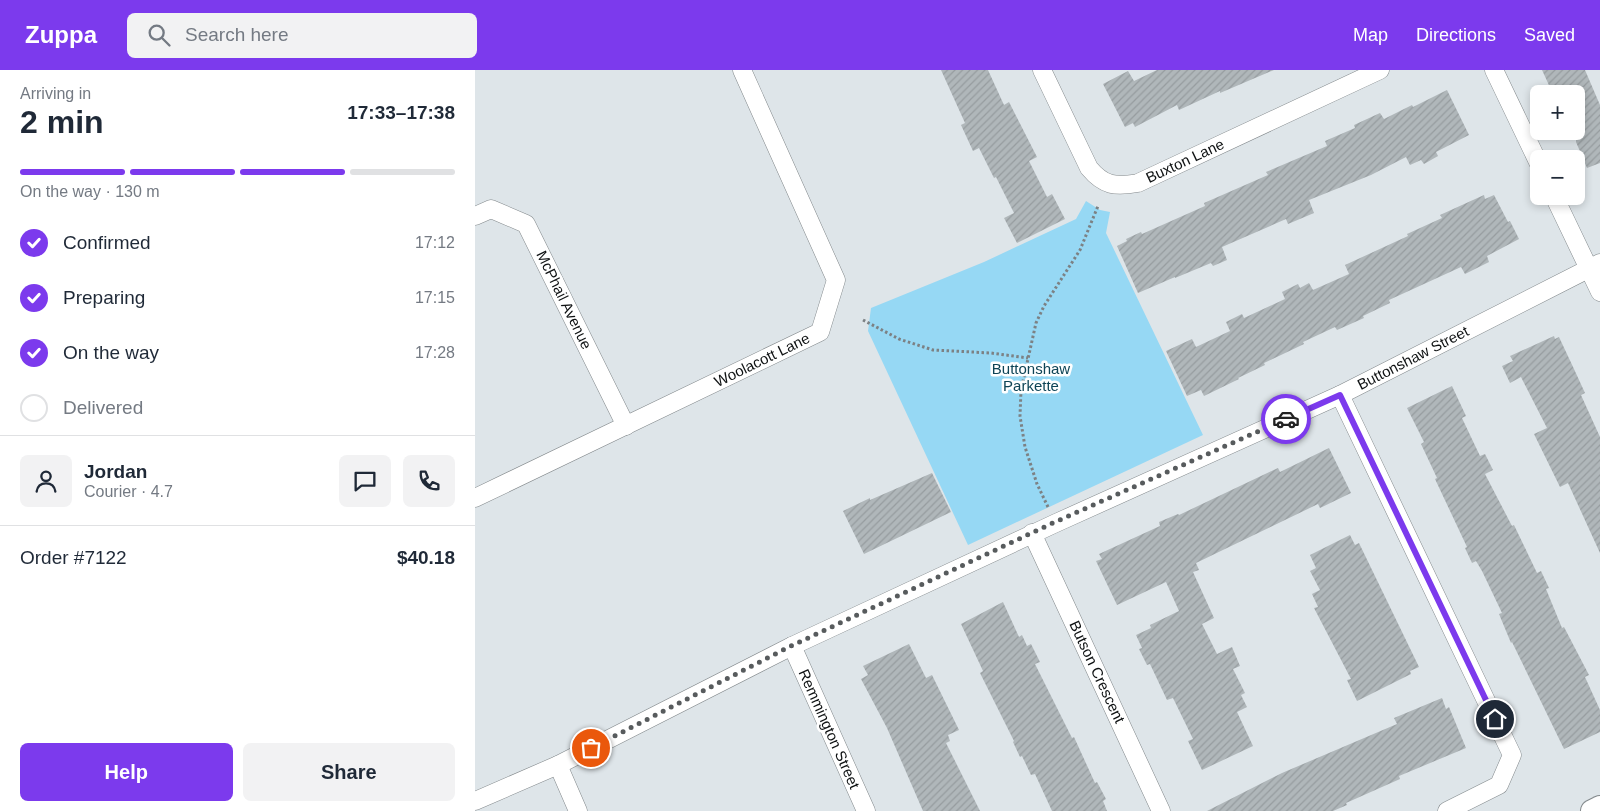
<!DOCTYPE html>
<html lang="en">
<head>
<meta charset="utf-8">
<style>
  :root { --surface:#fff; --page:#f2f2f3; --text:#1f2937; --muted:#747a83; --line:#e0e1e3; --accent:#7c3aed }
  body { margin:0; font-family:Helvetica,sans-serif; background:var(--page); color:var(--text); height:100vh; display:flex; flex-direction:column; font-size:19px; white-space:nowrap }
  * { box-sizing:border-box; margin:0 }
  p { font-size:16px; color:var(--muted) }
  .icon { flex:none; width:28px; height:28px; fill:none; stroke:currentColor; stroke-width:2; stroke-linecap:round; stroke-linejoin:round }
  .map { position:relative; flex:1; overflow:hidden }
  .panel { display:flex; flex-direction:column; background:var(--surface); width:475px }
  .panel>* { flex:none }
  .controls { position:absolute; left:1055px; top:15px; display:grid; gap:10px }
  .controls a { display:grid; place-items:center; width:55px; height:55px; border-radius:8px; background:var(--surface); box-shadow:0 2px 8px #0003; font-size:25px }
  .pin { position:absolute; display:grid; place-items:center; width:42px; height:42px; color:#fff; margin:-21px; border:2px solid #fff; border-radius:50%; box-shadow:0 1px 5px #0007 }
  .courier { position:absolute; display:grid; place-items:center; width:50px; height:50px; margin:-25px; border:4px solid #7c3aed; border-radius:50%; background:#fff; color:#222; box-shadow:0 1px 6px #0007 }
  .summary em { font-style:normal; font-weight:700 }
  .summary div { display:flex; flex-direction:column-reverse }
  .summary { display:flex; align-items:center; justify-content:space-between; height:85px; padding:0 20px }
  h1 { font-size:32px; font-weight:700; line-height:38px }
  .bar { display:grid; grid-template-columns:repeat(4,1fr); gap:8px 5px; align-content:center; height:60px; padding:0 20px }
  .bar i { height:6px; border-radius:4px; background:var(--line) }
  .bar .active { background:var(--accent) }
  .bar p { grid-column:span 4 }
  .line { display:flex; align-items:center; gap:12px; padding:0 20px; border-top:1px solid var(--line) }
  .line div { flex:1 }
  .round { display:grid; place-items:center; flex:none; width:52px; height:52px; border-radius:8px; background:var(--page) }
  ol { padding:0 20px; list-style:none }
  li { display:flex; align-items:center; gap:15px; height:55px }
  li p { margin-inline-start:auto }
  li .icon { padding:5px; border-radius:50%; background:var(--accent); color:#fff; stroke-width:4 }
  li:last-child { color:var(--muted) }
  li i { width:28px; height:28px; border:2px solid var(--line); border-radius:50% }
  .button { display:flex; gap:10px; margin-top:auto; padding:10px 20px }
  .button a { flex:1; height:58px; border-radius:8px; background:var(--accent); color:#fff; font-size:20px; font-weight:700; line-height:58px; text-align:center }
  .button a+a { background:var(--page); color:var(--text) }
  header { display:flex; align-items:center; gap:30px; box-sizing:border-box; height:70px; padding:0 25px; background:var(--accent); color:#fff }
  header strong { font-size:24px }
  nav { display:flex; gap:28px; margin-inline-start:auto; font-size:18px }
  .search { width:350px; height:45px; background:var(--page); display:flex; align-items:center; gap:12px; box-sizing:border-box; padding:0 18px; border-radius:8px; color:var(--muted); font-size:19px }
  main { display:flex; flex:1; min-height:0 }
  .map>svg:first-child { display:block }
  .green { fill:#96d8f4 }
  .building { fill:url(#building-hatch) }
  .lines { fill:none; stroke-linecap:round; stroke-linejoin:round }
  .minor-casing { stroke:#82888b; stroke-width:19 }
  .tertiary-casing { stroke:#82888b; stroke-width:24 }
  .path { stroke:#7c8184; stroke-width:3; stroke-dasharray:2.5 2.5; stroke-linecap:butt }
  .minor { stroke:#fff; stroke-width:18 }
  .tertiary { stroke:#fff; stroke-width:22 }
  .done { stroke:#575b5d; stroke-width:5; stroke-dasharray:0 9 }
  .route { stroke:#7c3aed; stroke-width:6 }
  .labels { text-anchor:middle; stroke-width:5; stroke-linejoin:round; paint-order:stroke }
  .street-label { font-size:15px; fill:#0e1112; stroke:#fff }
  .park-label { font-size:15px; fill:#0e4456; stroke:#fff }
</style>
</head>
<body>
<header>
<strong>Zuppa</strong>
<div class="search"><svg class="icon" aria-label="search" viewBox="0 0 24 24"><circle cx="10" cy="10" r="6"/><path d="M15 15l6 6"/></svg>Search here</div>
<nav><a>Map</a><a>Directions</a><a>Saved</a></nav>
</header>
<main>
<section class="panel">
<div class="summary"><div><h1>2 min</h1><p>Arriving in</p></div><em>17:33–17:38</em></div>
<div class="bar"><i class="active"></i><i class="active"></i><i class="active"></i><i></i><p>On the way · 130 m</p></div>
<ol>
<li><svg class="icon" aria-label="check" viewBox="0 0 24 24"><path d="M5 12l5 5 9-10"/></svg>Confirmed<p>17:12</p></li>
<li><svg class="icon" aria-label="check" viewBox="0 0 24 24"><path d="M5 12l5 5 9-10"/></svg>Preparing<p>17:15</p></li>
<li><svg class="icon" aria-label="check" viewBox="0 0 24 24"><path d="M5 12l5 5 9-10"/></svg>On the way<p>17:28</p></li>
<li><i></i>Delivered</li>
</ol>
<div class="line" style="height:90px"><a class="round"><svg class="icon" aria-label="person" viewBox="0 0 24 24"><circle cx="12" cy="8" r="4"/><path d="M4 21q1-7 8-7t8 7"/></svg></a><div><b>Jordan</b><p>Courier · 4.7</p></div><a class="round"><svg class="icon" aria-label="chat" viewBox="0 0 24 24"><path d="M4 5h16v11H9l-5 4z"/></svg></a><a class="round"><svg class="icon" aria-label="phone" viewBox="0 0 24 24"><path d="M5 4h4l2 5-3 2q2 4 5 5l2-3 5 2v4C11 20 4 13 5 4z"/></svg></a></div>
<div class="line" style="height:65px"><div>Order #7122</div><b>$40.18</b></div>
<div class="button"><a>Help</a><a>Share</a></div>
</section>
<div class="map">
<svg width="1125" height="741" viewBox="0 0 1125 741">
  <defs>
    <pattern id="building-hatch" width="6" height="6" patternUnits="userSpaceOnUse" patternTransform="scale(1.25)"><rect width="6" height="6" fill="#b0b7ba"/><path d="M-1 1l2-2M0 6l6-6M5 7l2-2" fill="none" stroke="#969c9f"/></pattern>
  </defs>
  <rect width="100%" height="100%" fill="#dee5e9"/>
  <polygon class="green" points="611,131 625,140 635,142 631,163 728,365 493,475 393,261 396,238 509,192 601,149"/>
  <g class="building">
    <polygon points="466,0 513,0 529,35 534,32 562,87 554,91 572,127 577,124 590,149 542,173 529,148 539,143 521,107 519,108 504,78 498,81 486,55 490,53"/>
    <polygon points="682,0 799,0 745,23 745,21 704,40 702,35 660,57 658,53 650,57 628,14 653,1 659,11"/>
    <polygon points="1067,0 1110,0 1125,35 1125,93 1112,98 1101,72 1101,24 1078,24"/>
    <polygon points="972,20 994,65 961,82 963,86 949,94 946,90 935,95 931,87 896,105 834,130 839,143 813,154 811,149 747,177 752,190 738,196 736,193 700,208 700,207 663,223 642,176 652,171 651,169 666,162 667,164 730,136 729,133 793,105 791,102 852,76 850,71 880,58 879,55 905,43 909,49 937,35 938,37"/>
    <polygon points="1009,125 1010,129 1019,125 1033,152 1035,151 1044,169 1012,186 1014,192 990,204 986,197 914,230 915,233 888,246 889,248 862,260 860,257 828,272 829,274 789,293 790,295 763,308 764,309 729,326 726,320 712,326 691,281 717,269 721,277 755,261 751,252 767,244 769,248 810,229 807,222 823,214 825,218 834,213 838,220 874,204 870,195 933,166 932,164 967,148 965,145"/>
    <polygon points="1079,266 1080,269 1084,267 1099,299 1110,323 1106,325 1125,367 1125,483 1093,413 1085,417 1059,364 1072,358 1049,313 1046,307 1035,313 1027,296 1038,291 1035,286"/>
    <polygon points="977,316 991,346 987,348 1005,386 1010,384 1018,400 1010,404 1037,456 1039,455 1062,503 1066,501 1074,518 1071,519 1087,558 1089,557 1114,605 1110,607 1125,640 1125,662 1089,679 1037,572 1036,573 1024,544 1027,543 1007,501 1001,491 997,493 990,478 992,477 960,409 962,408 946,374 949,372 932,338"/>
    <polygon points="854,378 876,423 845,438 843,434 721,493 724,500 718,502 739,548 727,554 742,584 757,577 765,596 758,599 770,623 766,625 772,637 762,642 778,676 727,700 713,671 718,669 698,628 692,630 675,594 672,595 664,579 667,578 661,565 676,558 675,555 704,541 691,512 642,535 621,491 627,489 624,484 685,456 684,452 703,444 704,445 803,398 805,402"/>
    <polygon points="457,403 476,442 389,484 368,441 395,428 395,430"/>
    <polygon points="875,465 880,475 884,473 944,597 935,601 936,604 882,631 872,610 876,609 839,538 843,537 837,524 845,520 835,501 841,498 835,485"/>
    <polygon points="528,532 544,567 547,565 552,576 556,574 565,592 560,594 597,668 599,667 620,713 622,712 631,729 628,731 632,741 577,741 560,704 556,705 547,686 545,687 538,672 539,671 505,603 508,601 486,554"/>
    <polygon points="434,574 451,608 457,605 484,660 473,665 475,671 471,673 505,741 448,741 412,658 386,609 393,605 388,596"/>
    <polygon points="967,628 971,639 974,637 991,678 924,706 925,709 871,733 872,735 858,741 732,741 807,703 922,654 919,648"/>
  </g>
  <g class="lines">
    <g class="minor-casing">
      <g id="minor">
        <path d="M 567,0 L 614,98 C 629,116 640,117 663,113 L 905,0"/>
        <polyline points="1019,0 1064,94"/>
        <polyline points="1079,126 1125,222"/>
        <polyline points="0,146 16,139 51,154 151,356"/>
        <polyline points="865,325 1037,685 1024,715 972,741"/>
        <polyline points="0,428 345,262 361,210 267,0"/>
        <polyline points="557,463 686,741"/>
        <polyline points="317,576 391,741"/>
        <polyline points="83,695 103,741"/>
        <polyline points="0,731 83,695 317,576 581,453 865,325 1125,193"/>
      </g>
    </g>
    <g class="tertiary-casing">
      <polyline id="tertiary" points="1117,741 1125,737"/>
    </g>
    <g class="path">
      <polyline points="388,250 424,269 458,280 516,283 553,288"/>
      <polyline points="573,437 562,414 550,377 545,346 546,320 561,253 569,236 605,180 623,136"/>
    </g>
    <use href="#minor" class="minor"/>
    <use href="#tertiary" class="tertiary"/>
  </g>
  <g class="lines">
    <polyline class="done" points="116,678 316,576 580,452 811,349"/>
    <polyline class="route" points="811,349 865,325 1020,649"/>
  </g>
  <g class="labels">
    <g class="street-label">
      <text transform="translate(710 91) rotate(-25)" y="5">Buxton Lane</text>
      <text transform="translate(89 230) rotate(64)" y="5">McPhail Avenue</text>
      <text transform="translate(938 288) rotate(-27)" y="5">Buttonshaw Street</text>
      <text transform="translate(287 290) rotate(-26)" y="5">Woolacott Lane</text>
      <text transform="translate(622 602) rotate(65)" y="5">Butson Crescent</text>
      <text transform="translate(354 659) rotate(66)" y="5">Remmington Street</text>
    </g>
    <g class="park-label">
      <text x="556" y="304">Buttonshaw<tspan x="556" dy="17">Parkette</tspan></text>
    </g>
  </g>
</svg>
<div class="controls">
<a>+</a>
<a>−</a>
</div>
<div class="pin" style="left:116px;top:678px;background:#ea580c"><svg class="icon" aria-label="bag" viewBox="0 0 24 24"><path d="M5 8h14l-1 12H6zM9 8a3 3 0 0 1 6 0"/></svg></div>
<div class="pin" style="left:1020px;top:649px;background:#1f2937"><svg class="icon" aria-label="home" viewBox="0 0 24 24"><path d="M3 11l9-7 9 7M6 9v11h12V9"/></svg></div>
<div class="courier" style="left:811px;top:349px"><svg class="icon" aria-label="car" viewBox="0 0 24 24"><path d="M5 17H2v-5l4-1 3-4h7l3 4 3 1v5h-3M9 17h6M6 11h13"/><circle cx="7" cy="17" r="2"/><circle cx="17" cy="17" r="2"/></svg></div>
</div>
</main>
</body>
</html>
